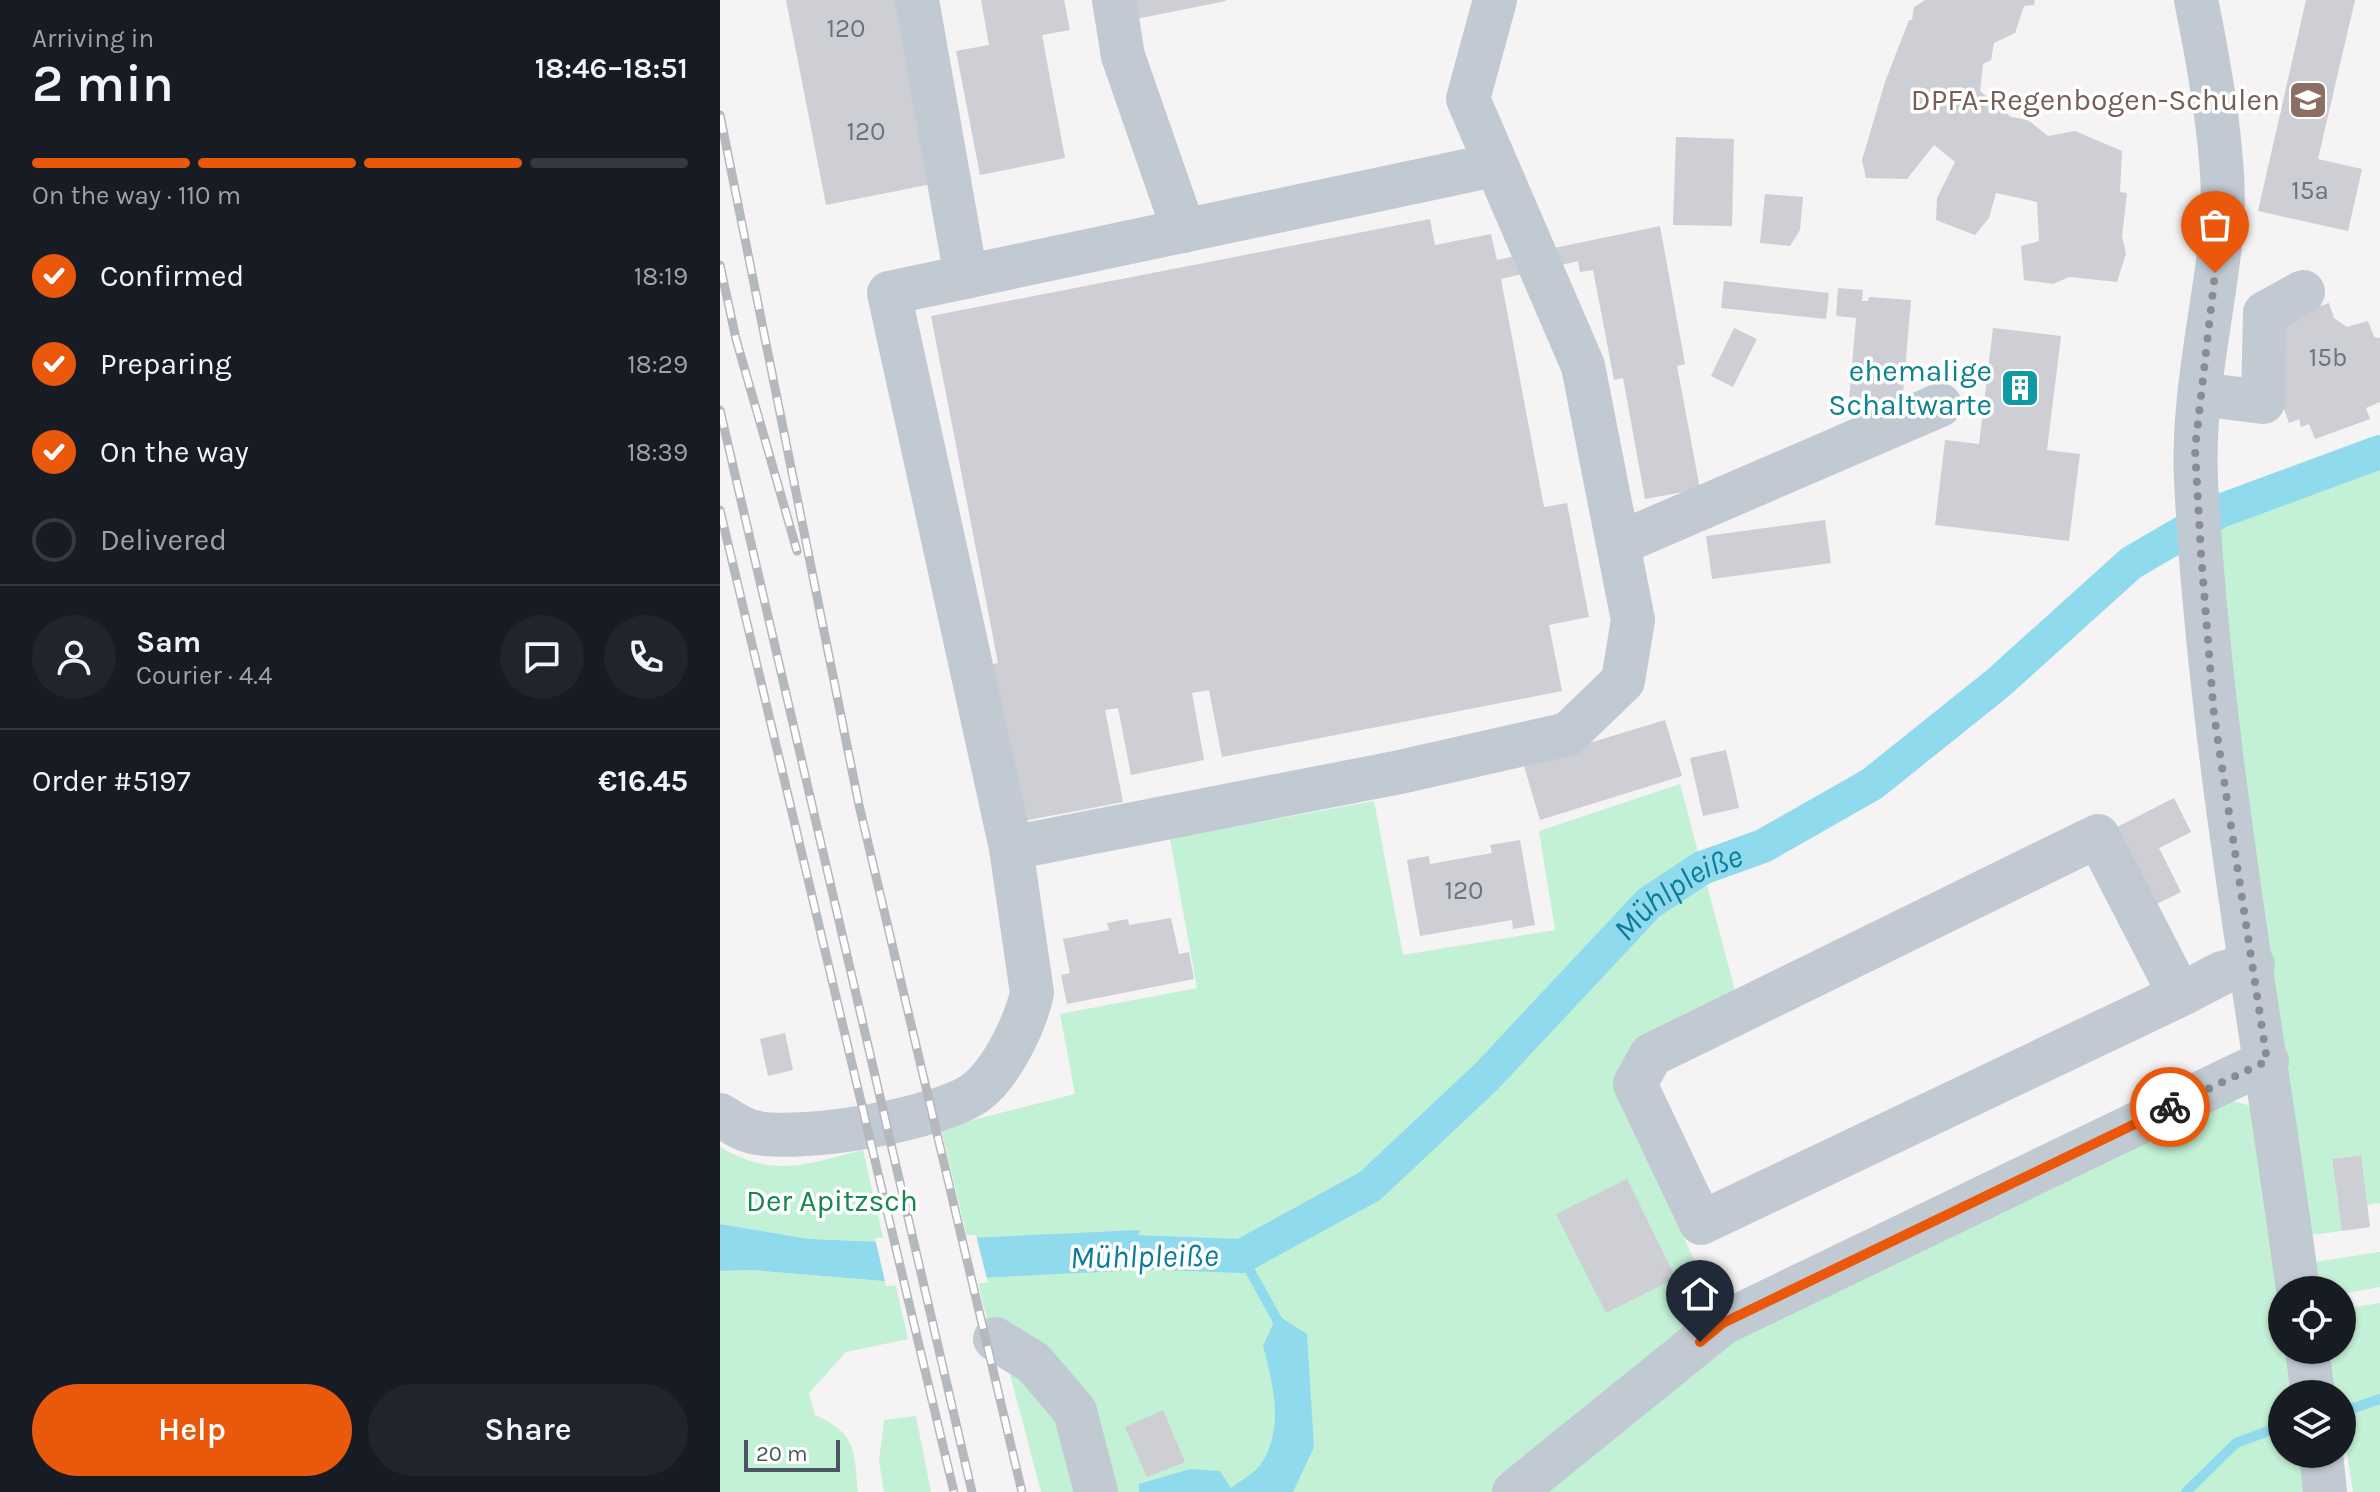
<!DOCTYPE html>
<html lang="en">
<head>
<meta charset="utf-8">
<style>
  :root { --surface:#171b24; --page:#20242c; --text:#f1f3f6; --muted:#9ea1a6; --line:#363941; --accent:#ea580c }
  body { margin:0; font-family:Karla,sans-serif; background:var(--page); color:var(--text); height:100vh; display:flex; flex-direction:column; font-size:30px; white-space:nowrap }
  * { box-sizing:border-box; margin:0 }
  p { font-size:26px; color:var(--muted) }
  .icon { flex:none; width:44px; height:44px; fill:none; stroke:currentColor; stroke-width:2; stroke-linecap:round; stroke-linejoin:round }
  .map { position:relative; flex:1; overflow:hidden }
  .drawer { display:flex; flex-direction:column; background:var(--surface); width:720px }
  .drawer>* { flex:none }
  .buttons { position:absolute; left:1548px; top:1276px; display:grid; gap:16px }
  .buttons a { display:grid; place-items:center; width:88px; height:88px; border-radius:50%; background:var(--surface); box-shadow:0 2px 6px #0004; font-size:40px }
  .scale { position:absolute; left:24px; bottom:20px; width:96px; box-sizing:border-box; padding-left:8px; border:4px solid #4a5661; border-top:0; font-size:22px; line-height:28px; white-space:nowrap; color:#4a5661; -webkit-text-stroke:6px #fff; paint-order:stroke }
  .pin { position:absolute; display:grid; place-items:center; width:68px; height:68px; color:#fff; margin:-82px -34px; border-radius:50% 50% 50% 0; rotate:-45deg; box-shadow:0 0 8px #0007 }
  .pin .icon { rotate:45deg }
  .courier { position:absolute; display:grid; place-items:center; width:80px; height:80px; margin:-40px; border:6px solid #ea580c; border-radius:50%; background:#fff; color:#222; box-shadow:0 2px 10px #0007 }
  .summary em { font-style:normal; font-weight:600 }
  .summary div { display:flex; flex-direction:column-reverse }
  .summary { display:flex; align-items:center; justify-content:space-between; height:136px; padding:0 32px }
  h1 { font-size:52px; font-weight:600; line-height:60px }
  .bar { display:grid; grid-template-columns:repeat(4,1fr); gap:12px 8px; align-content:center; height:96px; padding:0 32px }
  .bar i { height:10px; border-radius:6px; background:var(--line) }
  .bar .on { background:var(--accent) }
  .bar p { grid-column:span 4 }
  .line { display:flex; align-items:center; gap:20px; padding:0 32px; border-top:2px solid var(--line) }
  .line div { flex:1 }
  .round { display:grid; place-items:center; flex:none; width:84px; height:84px; border-radius:42px; background:var(--page) }
  ol { padding:0 32px; list-style:none }
  li { display:flex; align-items:center; gap:24px; height:88px }
  li p { margin-inline-start:auto }
  li .icon { padding:8px; border-radius:50%; background:var(--accent); color:#fff; stroke-width:4 }
  li:last-child { color:var(--muted) }
  li i { width:44px; height:44px; border:4px solid var(--line); border-radius:50% }
  .button { display:flex; gap:16px; margin-top:auto; padding:16px 32px }
  .button a { flex:1; height:92px; border-radius:48px; background:var(--accent); color:#fff; font-size:32px; font-weight:600; line-height:92px; text-align:center }
  .button a+a { background:var(--page); color:var(--text) }
  main { display:flex; flex:1; min-height:0 }
  .map>svg:first-child { display:block }
  .green { fill:#c3f1d5 }
  .water { fill:#90daee }
  .pier { fill:#f5f3f3 }
  .lines { fill:none; stroke-linecap:round; stroke-linejoin:round }
  .stream { stroke:#90daee; stroke-width:10 }
  .canal { stroke:#90daee; stroke-width:34 }
  .building { fill:#cdcfd5 }
  .minor { stroke:#c1cad2; stroke-width:44 }
  .rail-casing { stroke:#b5b8bd; stroke-width:9 }
  .rail { stroke:#fff; stroke-width:6; stroke-dasharray:18; stroke-linecap:butt }
  .done { stroke:#868d94; stroke-width:8; stroke-dasharray:0 14.4 }
  .route { stroke:#ea580c; stroke-width:10 }
  .labels { text-anchor:middle; stroke-width:7; stroke-linejoin:round; paint-order:stroke }
  .number-label { font-size:26px; fill:#6b747e }
  .education-label { font-size:30px; fill:#785e54; stroke:#fff; text-anchor:end }
  .culture-label { font-size:30px; fill:#0d838f; stroke:#fff; text-anchor:end }
  .park-label { font-size:30px; fill:#17864f; stroke:#fff }
  .water-label { font-size:32px; font-style:italic; fill:#0c7c9b; stroke:#fff }
</style>
</head>
<body>
<main>
<section class="drawer">
<div class="summary"><div><h1>2 min</h1><p>Arriving in</p></div><em>18:46–18:51</em></div>
<div class="bar"><i class="on"></i><i class="on"></i><i class="on"></i><i></i><p>On the way · 110 m</p></div>
<ol>
<li><svg class="icon" aria-label="check" viewBox="0 0 24 24"><path d="M5 12l5 5 9-10"/></svg>Confirmed<p>18:19</p></li>
<li><svg class="icon" aria-label="check" viewBox="0 0 24 24"><path d="M5 12l5 5 9-10"/></svg>Preparing<p>18:29</p></li>
<li><svg class="icon" aria-label="check" viewBox="0 0 24 24"><path d="M5 12l5 5 9-10"/></svg>On the way<p>18:39</p></li>
<li><i></i>Delivered</li>
</ol>
<div class="line" style="height:144px"><a class="round"><svg class="icon" aria-label="person" viewBox="0 0 24 24"><circle cx="12" cy="8" r="4"/><path d="M4 21q1-7 8-7t8 7"/></svg></a><div><b>Sam</b><p>Courier · 4.4</p></div><a class="round"><svg class="icon" aria-label="chat" viewBox="0 0 24 24"><path d="M4 5h16v11H9l-5 4z"/></svg></a><a class="round"><svg class="icon" aria-label="phone" viewBox="0 0 24 24"><path d="M5 4h4l2 5-3 2q2 4 5 5l2-3 5 2v4C11 20 4 13 5 4z"/></svg></a></div>
<div class="line" style="height:104px"><div>Order #5197</div><b>€16.45</b></div>
<div class="button"><a>Help</a><a>Share</a></div>
</section>
<div class="map">
<svg width="1660" height="1492" viewBox="0 0 1660 1492">
  <rect width="100%" height="100%" fill="#f5f3f3"/>
  <g class="green">
    <polygon points="1660,469 1660,1203 1647,1205 1640,1155 1612,1159 1622,1231 1583,1236 1496,553 1499,530 1621,480"/>
    <polygon points="960,784 1017,998 898,1092 998,1313 794,1492 376,1492 355,1411 270,1333 221,1128 355,1094 340,1014 477,988 450,839 654,801 683,955 835,930 819,831"/>
    <polygon points="1498,1097 1539,1108 1562,1302 1562,1350 1569,1350 1576,1394 1562,1394 1562,1454 1585,1454 1591,1492 817,1492 1001,1340"/>
    <path d="M 0,1147 C 54,1179 87,1164 143,1150 L 164,1242 L 90,1239 L 0,1224 Z"/>
    <polygon points="1660,1252 1660,1287 1622,1294 1622,1290 1590,1290 1587,1263"/>
    <path d="M 31,1270 L 175,1282 L 188,1339 L 126,1352 L 89,1393 L 95,1415 C 137,1434 134,1450 138,1492 L 0,1492 L 0,1271 Z"/>
    <polygon points="1660,1303 1660,1492 1633,1492 1622,1422 1622,1394 1615,1394 1608,1350 1622,1350 1622,1309"/>
    <polygon points="285,1355 331,1397 365,1492 321,1492"/>
    <polygon points="196,1416 211,1492 164,1492 159,1461 164,1420"/>
  </g>
  <g class="water">
    <polygon points="0,1224 90,1239 164,1242 420,1230 413,1252 422,1270 175,1282 31,1270 0,1271"/>
    <path d="M 557,1315 L 587,1334 L 594,1447 L 573,1492 L 419,1492 L 419,1484 L 470,1469 L 500,1471 L 511,1488 C 520,1481 535,1473 541,1464 C 565,1428 553,1384 543,1346 Z"/>
  </g>
  <polygon class="pier" points="256,1235 268,1283 166,1286 155,1238"/>
  <g class="lines">
    <g class="stream">
      <polyline points="522,1256 561,1327"/>
      <polyline points="1622,1412 1660,1399"/>
      <polyline points="1466,1492 1516,1443 1562,1426"/>
    </g>
    <path class="canal" id="s1" d="M 366,1255 L 413,1252 L 522,1256 L 650,1186 L 767,1076 L 929,903 L 982,868 L 1043,846 L 1152,784 L 1278,683 L 1411,563 L 1500,511 L 1660,452"/>
  </g>
  <g class="building">
    <polygon points="66,0 176,0 212,184 106,205"/>
    <polygon points="261,0 344,0 350,30 322,35 345,158 260,175 236,51 269,45"/>
    <polygon points="407,0 505,0 506,1 411,20"/>
    <polygon points="1205,0 1315,0 1314,5 1304,6 1295,33 1274,43 1271,60 1263,64 1260,91 1291,117 1308,120 1328,136 1355,131 1402,151 1400,192 1407,193 1402,236 1406,254 1397,282 1349,277 1333,284 1304,280 1301,246 1319,241 1317,202 1276,193 1269,218 1255,235 1216,220 1217,198 1235,162 1214,145 1187,179 1146,178 1142,160 1165,82 1189,20 1192,20 1194,7"/>
    <polygon points="1586,0 1635,0 1598,159 1642,169 1628,231 1538,211"/>
    <polygon points="956,137 1014,139 1012,226 953,225"/>
    <polygon points="1045,194 1083,197 1080,230 1070,246 1040,243"/>
    <polygon points="710,219 715,245 771,234 777,260 940,226 965,364 957,366 980,489 925,499 903,378 894,380 873,270 860,272 858,261 781,279 824,507 847,503 869,617 829,625 842,691 502,757 489,690 472,693 484,760 411,775 398,708 385,710 403,802 298,822 268,665 278,663 211,316"/>
    <polygon points="1004,281 1109,293 1106,319 1001,308"/>
    <polygon points="1118,288 1143,290 1142,301 1148,301 1149,297 1191,300 1182,405 1129,401 1136,318 1116,316"/>
    <polygon points="1609,303 1614,318 1627,327 1648,321 1654,337 1660,338 1660,402 1646,408 1650,419 1595,439 1589,424 1581,427 1579,419 1569,423 1553,379 1551,323"/>
    <polygon points="1014,328 1037,339 1013,387 991,376"/>
    <polygon points="1273,328 1341,336 1327,450 1360,454 1349,541 1215,525 1225,440 1259,444"/>
    <polygon points="1105,520 1111,563 992,579 986,536"/>
    <polygon points="945,720 962,776 820,820 803,763"/>
    <polygon points="1006,750 1019,808 983,816 970,758"/>
    <polygon points="1454,798 1471,832 1439,848 1461,892 1429,908 1391,830"/>
    <polygon points="800,840 815,925 793,929 792,920 700,936 687,860 709,856 710,864 772,853 770,845"/>
    <polygon points="451,918 459,954 469,952 474,979 347,1004 341,975 350,973 343,939 389,930 387,923 397,921 408,919 409,925"/>
    <polygon points="65,1033 73,1070 48,1076 40,1039"/>
    <polygon points="1641,1155 1650,1227 1622,1231 1612,1159"/>
    <polygon points="907,1179 956,1278 886,1313 836,1214"/>
    <polygon points="443,1410 465,1462 427,1477 405,1427"/>
  </g>
  <g class="lines">
    <g class="minor">
      <polyline points="197,0 246,277"/>
      <polyline points="394,0 403,56 464,231"/>
      <path d="M 1476,0 C 1489,63 1507,164 1502,227 C 1494,311 1472,395 1476,480 C 1490,752 1542,1020 1578,1290"/>
      <polyline points="1480,394 1543,402 1545,313 1583,292"/>
      <polyline points="900,543 1220,405"/>
      <polyline points="291,848 169,293 774,165"/>
      <polyline points="1460,995 1378,836 931,1055 915,1084 981,1223 1460,995 1502,973 1533,965"/>
      <path d="M 0,1115 C 10,1121 22,1130 33,1132 C 79,1143 216,1120 255,1093 C 282,1073 305,1024 312,993 L 291,848 L 680,772 L 848,734 L 903,681 L 913,620 L 863,366 L 748,99 L 775,0"/>
      <polyline points="275,1339 313,1362 355,1411 376,1492"/>
      <polyline points="1587,1350 1593,1394"/>
      <polyline points="1601,1454 1605,1492"/>
      <polyline points="794,1492 1003,1323 1547,1061"/>
    </g>
    <g class="rail-casing">
      <g id="rail">
        <polyline points="0,115 139,805 302,1492"/>
        <polyline points="0,265 16,339 77,551"/>
        <polyline points="0,410 252,1492"/>
        <polyline points="0,510 234,1492"/>
      </g>
    </g>
    <use href="#rail" class="rail"/>
  </g>
  <g class="lines">
    <polyline class="done" points="1450,1107 1547,1061 1494,715 1481,554 1475,449 1495,273"/>
    <polyline class="route" points="980,1342 1003,1323 1450,1107"/>
  </g>
  <defs>
    <g id="school-square" transform="scale(2)"><rect x="-9" y="-9" width="18" height="18" rx="4" fill="#8d6e63" stroke="#fff"/><path d="M0-5L7-2L0 1L-7-2ZM-4 1L0 2.5L4 1V4Q0 6-4 4Z" fill="#fff"/></g>
    <g id="building-square" transform="scale(2)"><rect x="-9" y="-9" width="18" height="18" rx="4" fill="#0f9aa8" stroke="#fff"/><path d="M-4-6H4V6H1V3H-1V6H-4ZM-2.5-4.3h1.7v1.8h-1.7ZM.8-4.3h1.7v1.8H.8ZM-2.5-1h1.7V.8h-1.7ZM.8-1h1.7V.8H.8Z" fill="#fff"/></g>
  </defs>
  <g fill-rule="evenodd">
    <use href="#school-square" x="1588" y="100"/>
    <use href="#building-square" x="1300" y="388"/>
  </g>
  <g class="labels">
    <g class="number-label">
      <text x="126" y="37">120</text>
      <text x="146" y="140">120</text>
      <text x="1590" y="199">15a</text>
      <text x="1608" y="366">15b</text>
      <text x="744" y="899">120</text>
    </g>
    <g class="education-label">
      <text x="1560" y="110">DPFA-Regenbogen-Schulen</text>
    </g>
    <g class="culture-label">
      <text x="1272" y="381">ehemalige<tspan x="1272" dy="34">Schaltwarte</tspan></text>
    </g>
    <g class="park-label">
      <text x="112" y="1211">Der Apitzsch</text>
    </g>
    <g class="water-label">
      <text dy="11" stroke="none"><textPath href="#s1" startOffset="730">Mühlpleiße</textPath></text>
      <text transform="translate(424 1256) rotate(-1)" y="11">Mühlpleiße</text>
    </g>
  </g>
</svg>
<div class="buttons">
<a><svg class="icon" aria-label="locate" viewBox="0 0 24 24"><circle cx="12" cy="12" r="6"/><path d="M12 2v4M12 18v4M2 12h4M18 12h4"/></svg></a>
<a><svg class="icon" aria-label="layers" viewBox="0 0 24 24"><path d="M12 4l9 5-9 5-9-5zM3 14l9 5 9-5"/></svg></a>
</div>
<div class="scale">20 m</div>
<div class="pin" style="left:1495px;top:273px;background:#ea580c"><svg class="icon" aria-label="bag" viewBox="0 0 24 24"><path d="M5 8h14l-1 12H6zM9 8a3 3 0 0 1 6 0"/></svg></div>
<div class="pin" style="left:980px;top:1342px;background:#1f2937"><svg class="icon" aria-label="home" viewBox="0 0 24 24"><path d="M3 11l9-7 9 7M6 9v11h12V9"/></svg></div>
<div class="courier" style="left:1450px;top:1107px"><svg class="icon" aria-label="bike" viewBox="0 0 24 24"><circle cx="6" cy="16" r="4"/><circle cx="18" cy="16" r="4"/><path d="M6 16l4-8h5l3 8M10 8l3 8H6M13 5h3"/></svg></div>
</div>
</main>
</body>
</html>
